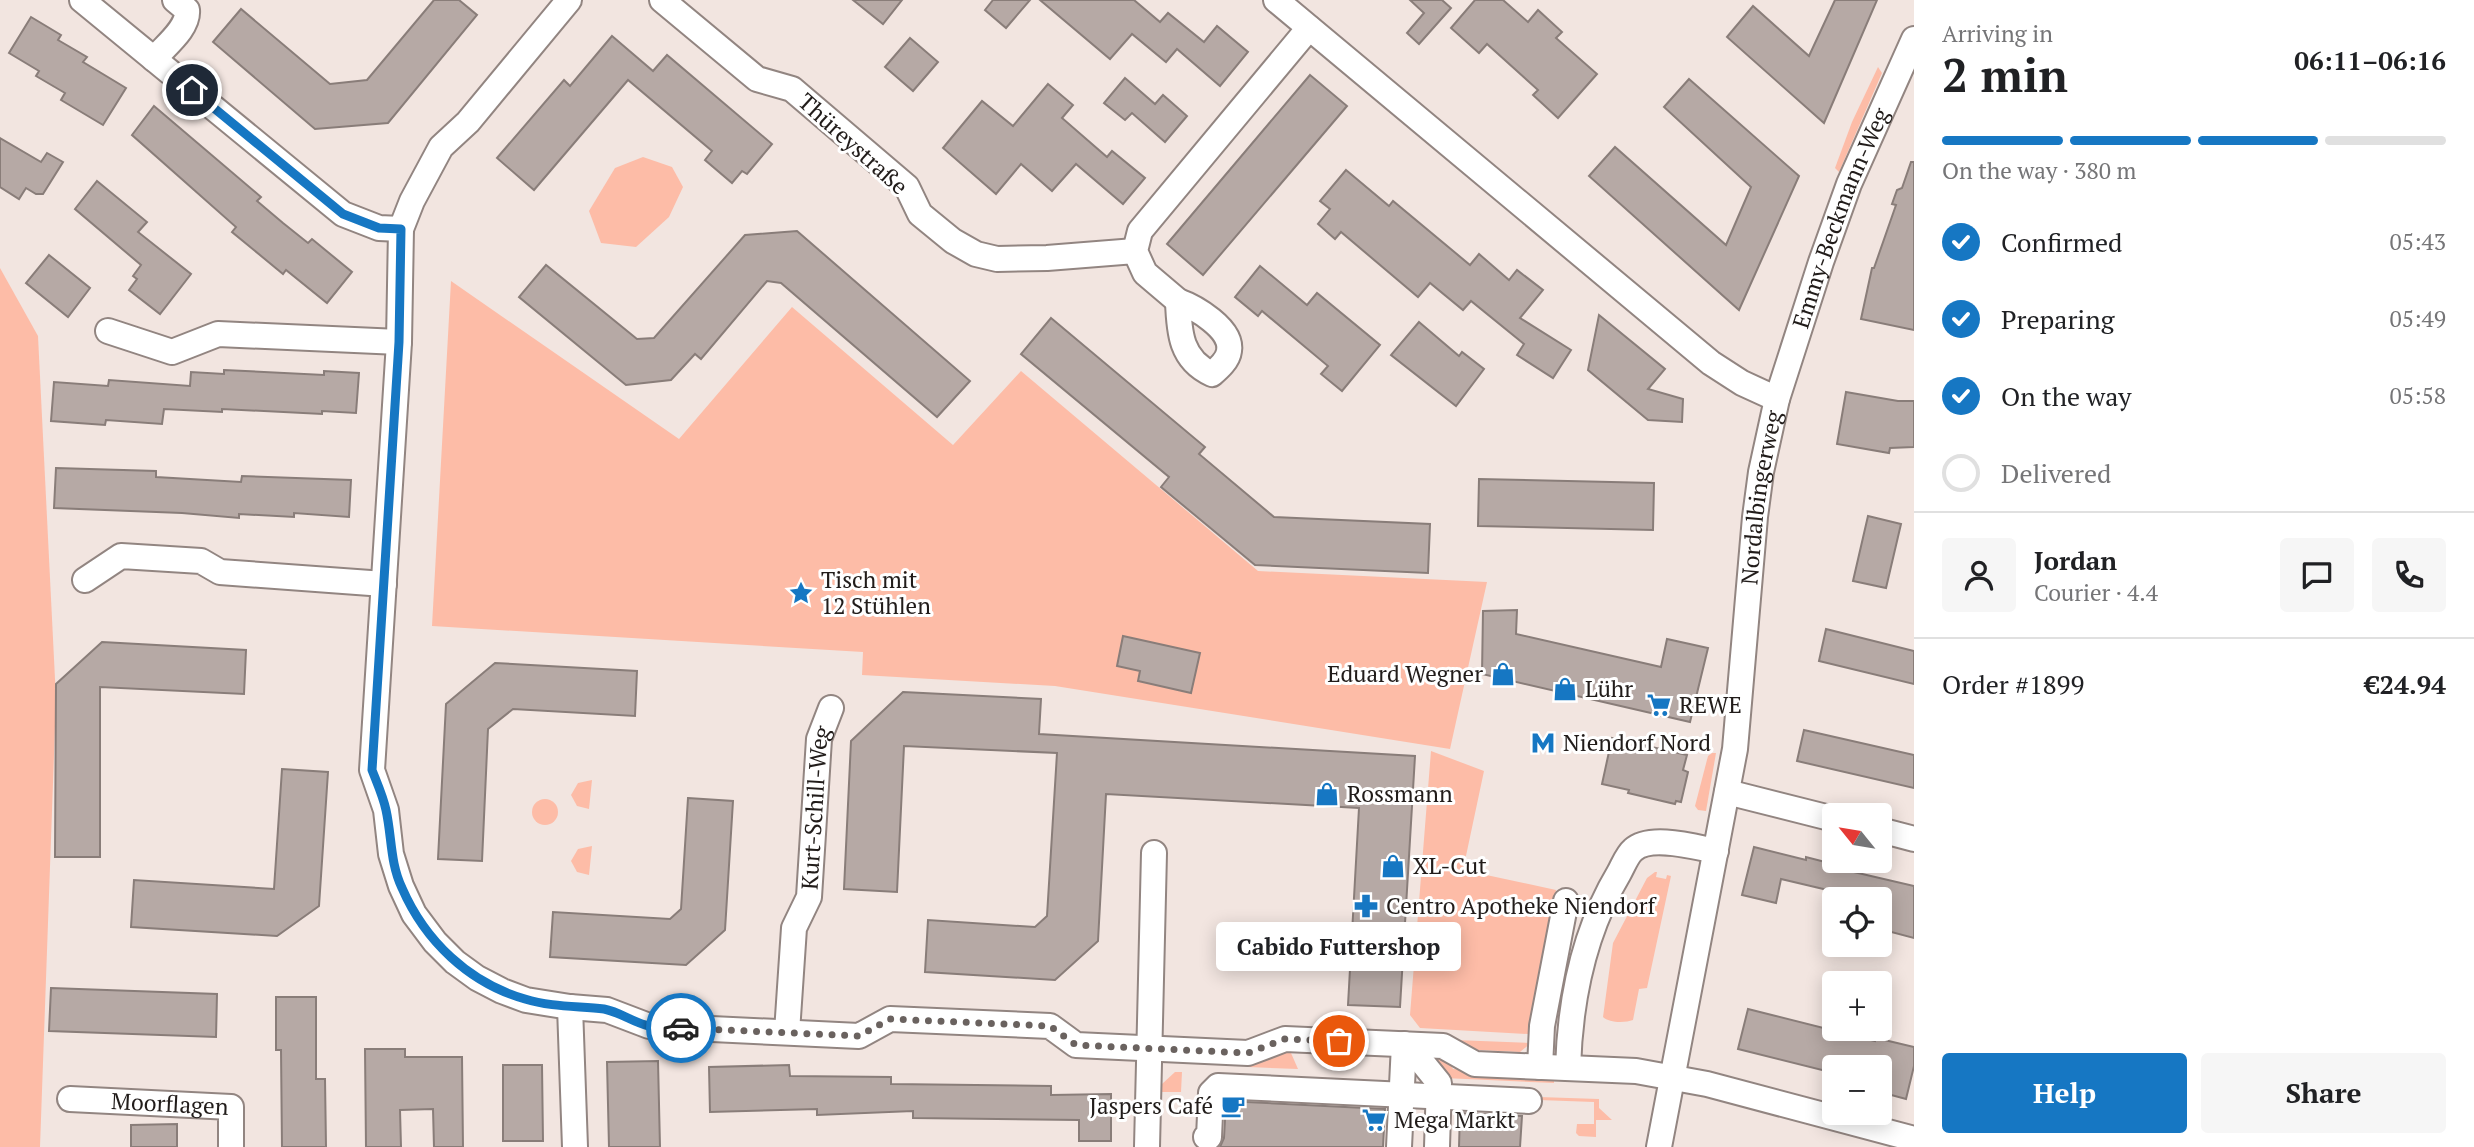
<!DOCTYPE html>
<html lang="en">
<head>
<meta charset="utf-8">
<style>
  :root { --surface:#fff; --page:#f6f6f6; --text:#202124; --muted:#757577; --line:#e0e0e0; --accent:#1677c3 }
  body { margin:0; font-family:"PT Serif",serif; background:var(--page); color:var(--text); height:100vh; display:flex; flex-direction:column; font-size:26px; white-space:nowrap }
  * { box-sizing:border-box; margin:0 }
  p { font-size:23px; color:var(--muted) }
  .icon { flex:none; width:38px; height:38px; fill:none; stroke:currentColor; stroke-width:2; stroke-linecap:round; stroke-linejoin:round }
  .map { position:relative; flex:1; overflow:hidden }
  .sheet { display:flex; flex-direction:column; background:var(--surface); width:560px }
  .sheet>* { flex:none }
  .needle { width:46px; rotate:300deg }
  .controls { position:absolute; left:1822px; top:803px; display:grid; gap:14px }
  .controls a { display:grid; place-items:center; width:70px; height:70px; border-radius:7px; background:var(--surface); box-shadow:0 4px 18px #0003; font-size:35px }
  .pin { position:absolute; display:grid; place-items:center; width:60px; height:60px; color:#fff; margin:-30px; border:4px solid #fff; border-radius:50%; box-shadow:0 2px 7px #0007 }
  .courier { position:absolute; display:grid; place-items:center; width:70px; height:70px; margin:-35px; border:5px solid #1677c3; border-radius:50%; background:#fff; color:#222; box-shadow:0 2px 9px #0007 }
  .bubble { position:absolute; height:49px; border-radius:7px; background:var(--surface); box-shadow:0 4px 18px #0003; font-size:23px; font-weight:800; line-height:49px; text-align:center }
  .overview em { font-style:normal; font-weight:800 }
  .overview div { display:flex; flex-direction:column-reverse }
  .overview { display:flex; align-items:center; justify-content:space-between; height:119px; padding:0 28px }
  h1 { font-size:46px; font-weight:800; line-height:52px }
  .bar { display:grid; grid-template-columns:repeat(4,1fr); gap:10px 7px; align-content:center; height:84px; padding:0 28px }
  .bar i { height:9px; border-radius:5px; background:var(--line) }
  .bar .current { background:var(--accent) }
  .bar p { grid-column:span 4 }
  .line { display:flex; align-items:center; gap:18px; padding:0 28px; border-top:2px solid var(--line) }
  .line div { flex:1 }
  .round { display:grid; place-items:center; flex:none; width:74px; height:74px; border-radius:7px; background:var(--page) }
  ol { padding:0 28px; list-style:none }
  li { display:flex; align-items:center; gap:21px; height:77px }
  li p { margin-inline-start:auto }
  li .icon { padding:7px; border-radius:50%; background:var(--accent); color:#fff; stroke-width:4 }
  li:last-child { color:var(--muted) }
  li i { width:38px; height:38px; border:4px solid var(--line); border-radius:50% }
  .button { display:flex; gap:14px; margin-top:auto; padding:14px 28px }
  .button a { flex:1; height:80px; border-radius:7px; background:var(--accent); color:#fff; font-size:28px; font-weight:800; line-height:80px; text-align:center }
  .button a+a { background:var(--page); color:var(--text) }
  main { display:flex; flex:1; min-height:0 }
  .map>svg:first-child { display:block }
  .green { fill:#fdbca7 }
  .building { fill:#b6a9a5; stroke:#897d79; stroke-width:2 }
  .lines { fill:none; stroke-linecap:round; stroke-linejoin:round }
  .minor-casing { stroke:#928581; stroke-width:28 }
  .minor { stroke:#fff; stroke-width:24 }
  .done { stroke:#6a625f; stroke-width:7; stroke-dasharray:0 12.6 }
  .route { stroke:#1677c3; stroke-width:9 }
  .labels { text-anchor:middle; stroke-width:6; stroke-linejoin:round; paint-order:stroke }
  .street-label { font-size:23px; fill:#211c1a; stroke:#fff }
  .poi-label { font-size:23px; fill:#211c1a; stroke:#fff; text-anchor:start }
</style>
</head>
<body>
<main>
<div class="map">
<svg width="1914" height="1147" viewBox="0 0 1914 1147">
  <rect width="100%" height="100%" fill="#f2e5e0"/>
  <g class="green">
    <polygon points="1878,67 1882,73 1839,172 1835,168 1852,122"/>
    <polygon points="643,157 672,167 683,187 669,217 636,247 601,243 589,211 615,168"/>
    <polygon points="0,268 38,336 56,699 40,1147 0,1147"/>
    <polygon points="451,281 679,439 792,307 953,445 1021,371 1258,571 1487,582 1450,749 1055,686 862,675 863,652 432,626"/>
    <polygon points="1431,751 1484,771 1463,870 1556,890 1528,1034 1420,1028 1410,1015"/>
    <polygon points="1712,753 1716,753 1706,811 1698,810 1695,806 1708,756"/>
    <polygon points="592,780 589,809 577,806 571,795 578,783"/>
    <circle cx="545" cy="812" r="13"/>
    <polygon points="592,846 589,875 577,872 571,861 578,849"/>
    <path d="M 1655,872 L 1657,872 L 1656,877 L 1666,879 L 1667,875 L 1671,876 L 1647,988 L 1639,989 L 1633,1020 C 1625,1023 1609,1023 1603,1017 L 1613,943 L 1647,878 Z"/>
    <polygon points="1455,1040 1531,1043 1520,1052 1458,1049"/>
    <polygon points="1281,1052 1291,1053 1298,1069 1248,1067 1248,1065"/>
    <polygon points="1434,1054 1447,1058 1453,1069 1501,1072 1527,1079 1554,1080 1554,1083 1444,1078 1434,1071"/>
    <polygon points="1175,1072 1182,1072 1181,1092 1161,1092 1162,1084"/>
    <polygon points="1539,1097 1599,1099 1599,1108 1612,1120 1596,1120 1596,1137 1579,1136 1576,1133 1577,1124 1594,1124 1594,1102 1539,1100"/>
  </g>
  <g class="building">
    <polygon points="434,0 459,0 477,15 388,123 315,129 213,42 241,9 330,84 367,80"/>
    <polygon points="853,0 902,0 883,24"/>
    <polygon points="993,0 1030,0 1006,28 985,10"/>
    <polygon points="1040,0 1134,0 1160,22 1168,13 1204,42 1217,26 1248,52 1220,86 1177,49 1166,62 1132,34 1110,59"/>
    <polygon points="1410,0 1442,0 1451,8 1419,44 1407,33 1424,13"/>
    <polygon points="1475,0 1503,0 1528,22 1538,10 1562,32 1556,38 1597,74 1558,118 1533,95 1538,90 1487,44 1479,53 1451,28"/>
    <polygon points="1835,0 1877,0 1824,123 1727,37 1753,6 1809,56"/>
    <polygon points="31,17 61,35 58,40 87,57 83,62 126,88 103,125 61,100 65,93 36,76 39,71 9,53"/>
    <polygon points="612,36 653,71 667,55 772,144 747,174 742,171 732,183 705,160 712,151 628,80 534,190 497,158 564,80 570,86"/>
    <polygon points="910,38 938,62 913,91 885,67"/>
    <polygon points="1310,75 1347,106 1203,275 1167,244"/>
    <polygon points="1125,78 1155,104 1163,95 1187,116 1165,142 1132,113 1125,120 1104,103"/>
    <polygon points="1689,79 1799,176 1739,310 1589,176 1615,147 1726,245 1751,187 1664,107"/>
    <polygon points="1048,84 1073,105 1062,118 1107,157 1112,151 1145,178 1123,204 1076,164 1052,191 1021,164 996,194 943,148 982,101 1013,126"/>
    <polygon points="154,106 261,197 257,201 283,223 308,243 312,239 352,272 327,303 286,270 283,274 232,232 236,227 132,135"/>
    <polygon points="0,138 41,162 47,153 63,162 43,194 36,194 26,188 19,199 0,187"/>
    <polygon points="1911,162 1914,162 1914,330 1861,319 1872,268 1874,268 1896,205 1892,204 1897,190 1902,188"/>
    <polygon points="1346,170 1389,206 1393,201 1470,265 1479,254 1509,280 1517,270 1543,290 1520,318 1571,350 1553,378 1517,355 1524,344 1471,301 1463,310 1430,283 1418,297 1341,232 1335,239 1318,224 1330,209 1320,201"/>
    <polygon points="97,181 147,222 138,232 191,274 160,314 129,290 137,279 133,276 141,265 75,209"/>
    <polygon points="797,231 970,381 937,417 781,283 767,281 701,359 695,354 671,380 626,385 519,297 546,265 637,339 654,338 745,235"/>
    <polygon points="49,255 90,288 68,317 26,283"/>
    <polygon points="1260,266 1307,305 1317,293 1380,345 1342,391 1321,374 1328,366 1262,311 1258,316 1235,297"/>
    <polygon points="1599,315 1665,369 1648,389 1683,399 1682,422 1648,420 1588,370"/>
    <polygon points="1051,318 1205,447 1199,454 1274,517 1430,524 1428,573 1255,565 1161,487 1169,477 1021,354"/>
    <polygon points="1419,322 1459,356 1462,352 1484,369 1456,406 1391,355"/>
    <polygon points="224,370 324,375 324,371 359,373 356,413 322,411 322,414 222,409 222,412 164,409 162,424 106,420 105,425 51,421 54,382 108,386 109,380 190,386 191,372 224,374"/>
    <polygon points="1846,392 1898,401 1914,401 1914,447 1890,448 1889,453 1837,444"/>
    <polygon points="56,468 156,471 156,477 241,482 242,476 351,480 349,517 294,513 294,517 239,514 239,518 182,513 54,508"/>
    <polygon points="1479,479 1654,483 1653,530 1478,526"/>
    <polygon points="1868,516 1901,524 1886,588 1853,581"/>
    <polygon points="1517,610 1516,634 1661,667 1667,639 1708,648 1690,722 1482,674 1483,611"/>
    <polygon points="1826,629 1914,651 1914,684 1819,661"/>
    <polygon points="1123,636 1200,653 1191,693 1138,681 1140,671 1117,666"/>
    <polygon points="102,642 246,650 244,694 100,687 100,857 55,857 56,684"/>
    <polygon points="495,663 637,671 635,716 513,709 488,729 482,861 438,859 446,704"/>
    <polygon points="903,692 1041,699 1039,734 1415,756 1400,1007 1348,1005 1359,808 1106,794 1098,941 1055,980 925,972 928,920 1035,927 1047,916 1057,753 904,746 897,892 844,889 851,741"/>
    <polygon points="1804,730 1914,755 1914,788 1797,761"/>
    <polygon points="1612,738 1687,755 1683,770 1688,772 1681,802 1676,801 1675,804 1628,793 1629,790 1602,784"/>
    <polygon points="282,769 328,772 319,906 277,936 131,927 134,880 274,889"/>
    <polygon points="688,798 733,801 725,930 686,965 550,957 553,912 670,919 681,909"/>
    <polygon points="1754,847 1806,860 1806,857 1829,863 1828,866 1914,886 1914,938 1880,929 1880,900 1852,900 1853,896 1781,879 1776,903 1742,895"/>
    <polygon points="51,988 217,994 216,1037 49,1031"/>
    <polygon points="276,997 316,997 316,1079 325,1079 326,1147 282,1147 281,1050 276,1050"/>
    <polygon points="1748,1009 1875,1041 1876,1038 1914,1047 1914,1066 1906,1099 1880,1092 1880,1068 1834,1068 1834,1073 1738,1049"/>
    <polygon points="365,1049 405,1049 405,1057 462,1057 463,1147 434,1147 433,1109 400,1110 401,1147 366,1147"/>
    <polygon points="658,1061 660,1147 609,1147 607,1062"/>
    <polygon points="503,1065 542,1065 543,1141 503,1141"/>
    <polygon points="789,1065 790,1076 891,1077 891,1084 1051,1086 1051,1095 1111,1094 1111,1141 1079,1141 1079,1120 913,1118 913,1111 817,1115 817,1109 710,1112 709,1067"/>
    <polygon points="1226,1101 1385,1109 1383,1147 1220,1147 1224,1138"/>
    <polygon points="1460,1113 1522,1116 1520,1147 1459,1147"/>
    <polygon points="177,1124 177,1147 131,1147 131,1125"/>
  </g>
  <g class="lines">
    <g class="minor-casing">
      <g id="minor">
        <polyline points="82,0 343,214 379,228 401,229"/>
        <polyline points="569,0 468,122 441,147 412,201 401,229 399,342 372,770 386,810 391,854 401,886 414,914 435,942 455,962 477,978 502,991 526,1000 570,1007 607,1010 649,1026 859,1036 890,1019 1050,1026 1076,1045 1248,1053 1285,1039 1443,1046 1475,1064 1636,1071 1707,1084 1914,1139"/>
        <polyline points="662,0 757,79 792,89 907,187 920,214 953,241 976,254 997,259 1047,258 1135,251"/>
        <polyline points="1276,0 1711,363 1742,383 1777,399"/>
        <path d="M 154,59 C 165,46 189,28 187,10 L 175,0"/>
        <polyline points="1178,301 1145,273 1135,251 1140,231 1309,28"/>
        <path d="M 1178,301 C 1195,307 1233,329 1229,351 C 1228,360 1219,368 1212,374 C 1181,360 1179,333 1178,301 Z"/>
        <polyline points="108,331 172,352 218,334 399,342"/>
        <polyline points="85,580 121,556 201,561 220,572 384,584"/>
        <polyline points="1727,792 1834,819"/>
        <polyline points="1880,830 1914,839"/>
        <polyline points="570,1007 575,1147"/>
        <path id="s1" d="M 787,1032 L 794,928 L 809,897 L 819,739 L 831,708"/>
        <polyline points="1422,1062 1439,1083 1437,1147"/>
        <polyline points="1540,1067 1542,1026 1566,901"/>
        <path d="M 1568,1068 C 1570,999 1583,933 1619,873 C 1623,866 1627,855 1633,850 C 1650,834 1695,847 1716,851"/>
        <path id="s2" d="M 70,1099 L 231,1107 L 231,1147"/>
        <polyline points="1206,1137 1209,1137 1211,1093 1218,1086 1529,1101"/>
        <polyline points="1147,1147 1154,853"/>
        <polyline points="1399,1147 1404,1044"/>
        <path id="s3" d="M 1659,1147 L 1735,749 L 1755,517 L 1761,472 L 1777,399 L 1821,262 L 1849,184 L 1914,39"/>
      </g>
    </g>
    <use href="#minor" class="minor"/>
  </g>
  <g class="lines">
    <polyline class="done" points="681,1028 859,1036 890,1019 1050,1026 1076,1045 1248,1053 1285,1039 1339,1041"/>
    <path class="route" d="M 192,90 L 343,214 L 379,228 L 401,229 L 399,342 L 372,770 C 377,783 383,796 386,810 C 392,837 390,863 402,888 C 425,941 469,983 525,999 C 551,1007 578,1006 604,1009 C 620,1012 634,1023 649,1026 C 659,1028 671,1027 681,1028"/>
  </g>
  <defs>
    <g id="sight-bare" transform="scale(1.89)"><path d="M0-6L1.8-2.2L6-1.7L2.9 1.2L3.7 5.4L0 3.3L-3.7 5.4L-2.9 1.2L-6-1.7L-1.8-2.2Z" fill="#1677c3" stroke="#fff" stroke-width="2.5" paint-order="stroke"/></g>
    <g id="shop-bare" transform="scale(1.89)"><path d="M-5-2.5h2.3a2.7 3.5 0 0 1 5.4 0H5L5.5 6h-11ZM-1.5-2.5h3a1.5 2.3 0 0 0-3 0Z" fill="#1677c3" stroke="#fff" stroke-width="2.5" paint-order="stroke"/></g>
    <g id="supermarket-bare" transform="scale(1.89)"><path d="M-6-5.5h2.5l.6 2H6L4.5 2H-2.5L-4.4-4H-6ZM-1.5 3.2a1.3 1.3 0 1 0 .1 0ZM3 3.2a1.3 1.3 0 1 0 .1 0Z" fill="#1677c3" stroke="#fff" stroke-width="2.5" paint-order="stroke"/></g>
    <g id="metro-bare" transform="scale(1.89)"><path d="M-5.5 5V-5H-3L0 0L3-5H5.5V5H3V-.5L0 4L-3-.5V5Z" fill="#1677c3" stroke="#fff" stroke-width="2.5" paint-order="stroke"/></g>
    <g id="pharmacy-bare" transform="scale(1.89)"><path d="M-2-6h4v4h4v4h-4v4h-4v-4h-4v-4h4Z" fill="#1677c3" stroke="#fff" stroke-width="2.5" paint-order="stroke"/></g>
    <g id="cafe-bare" transform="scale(1.89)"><path d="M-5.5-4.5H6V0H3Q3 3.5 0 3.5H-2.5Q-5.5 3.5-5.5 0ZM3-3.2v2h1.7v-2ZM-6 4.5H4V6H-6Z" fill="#1677c3" stroke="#fff" stroke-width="2.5" paint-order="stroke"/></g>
  </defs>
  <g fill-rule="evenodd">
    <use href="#sight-bare" x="801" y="593"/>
    <use href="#shop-bare" x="1503" y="674"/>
    <use href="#shop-bare" x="1565" y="689"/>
    <use href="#supermarket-bare" x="1659" y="705"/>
    <use href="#metro-bare" x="1543" y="743"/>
    <use href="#shop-bare" x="1327" y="794"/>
    <use href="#shop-bare" x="1393" y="866"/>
    <use href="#pharmacy-bare" x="1366" y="906"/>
    <use href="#cafe-bare" x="1233" y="1106"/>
    <use href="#supermarket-bare" x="1374" y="1120"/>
  </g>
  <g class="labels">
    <g class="street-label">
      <text transform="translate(853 144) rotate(42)" y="8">Thüreystraße</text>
      <text dy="8" stroke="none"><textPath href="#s3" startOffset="950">Emmy-Beckmann-Weg</textPath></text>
      <text dy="8" stroke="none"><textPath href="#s3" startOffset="658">Nordalbingerweg</textPath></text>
      <text dy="8" stroke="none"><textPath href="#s1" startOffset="228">Kurt-Schill-Weg</textPath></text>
      <text dy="8" stroke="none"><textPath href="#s2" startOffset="100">Moorflagen</textPath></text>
    </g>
    <g class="poi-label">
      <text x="821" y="588">Tisch mit<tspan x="821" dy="26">12 Stühlen</tspan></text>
      <text x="1483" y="682" text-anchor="end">Eduard Wegner</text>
      <text x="1585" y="697">Lühr</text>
      <text x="1679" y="713">REWE</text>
      <text x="1563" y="751">Niendorf Nord</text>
      <text x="1347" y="802">Rossmann</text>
      <text x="1413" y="874">XL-Cut</text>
      <text x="1386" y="914">Centro Apotheke Niendorf</text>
      <text x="1213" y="1114" text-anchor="end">Jaspers Café</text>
      <text x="1394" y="1128">Mega Markt</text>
    </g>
  </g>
</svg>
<div class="controls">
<a><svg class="needle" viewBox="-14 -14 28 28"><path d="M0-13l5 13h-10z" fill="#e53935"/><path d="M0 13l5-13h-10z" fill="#757577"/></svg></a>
<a><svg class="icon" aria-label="locate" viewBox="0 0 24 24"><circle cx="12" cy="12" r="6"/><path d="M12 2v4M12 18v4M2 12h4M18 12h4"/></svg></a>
<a>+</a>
<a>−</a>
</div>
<div class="pin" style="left:1339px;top:1041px;background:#ea580c"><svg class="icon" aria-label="bag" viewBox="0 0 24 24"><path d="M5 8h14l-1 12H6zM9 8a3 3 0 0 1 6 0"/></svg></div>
<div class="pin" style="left:192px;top:90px;background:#1f2937"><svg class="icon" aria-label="home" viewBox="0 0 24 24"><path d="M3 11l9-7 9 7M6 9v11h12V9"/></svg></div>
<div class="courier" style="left:681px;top:1028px"><svg class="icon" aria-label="car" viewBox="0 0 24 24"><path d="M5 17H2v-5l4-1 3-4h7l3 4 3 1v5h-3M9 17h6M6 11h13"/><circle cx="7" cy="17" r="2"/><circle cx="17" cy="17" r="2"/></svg></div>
<div class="bubble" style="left:1216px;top:922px;width:245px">Cabido Futtershop</div>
</div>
<section class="sheet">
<div class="overview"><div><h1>2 min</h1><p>Arriving in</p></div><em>06:11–06:16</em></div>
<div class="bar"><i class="current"></i><i class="current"></i><i class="current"></i><i></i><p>On the way · 380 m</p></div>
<ol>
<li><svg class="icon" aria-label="check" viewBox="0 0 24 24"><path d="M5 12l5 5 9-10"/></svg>Confirmed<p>05:43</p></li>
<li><svg class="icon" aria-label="check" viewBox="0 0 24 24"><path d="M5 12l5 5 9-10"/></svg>Preparing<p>05:49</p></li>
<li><svg class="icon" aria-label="check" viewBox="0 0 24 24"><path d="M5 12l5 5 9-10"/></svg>On the way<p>05:58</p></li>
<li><i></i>Delivered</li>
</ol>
<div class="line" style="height:126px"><a class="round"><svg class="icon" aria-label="person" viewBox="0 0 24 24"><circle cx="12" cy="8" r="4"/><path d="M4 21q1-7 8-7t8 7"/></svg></a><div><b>Jordan</b><p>Courier · 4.4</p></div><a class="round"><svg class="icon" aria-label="chat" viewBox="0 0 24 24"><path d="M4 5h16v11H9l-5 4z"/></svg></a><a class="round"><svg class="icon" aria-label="phone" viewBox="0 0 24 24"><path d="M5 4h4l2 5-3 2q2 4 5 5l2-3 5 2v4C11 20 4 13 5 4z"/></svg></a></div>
<div class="line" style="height:91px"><div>Order #1899</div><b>€24.94</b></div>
<div class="button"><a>Help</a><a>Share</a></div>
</section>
</main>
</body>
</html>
